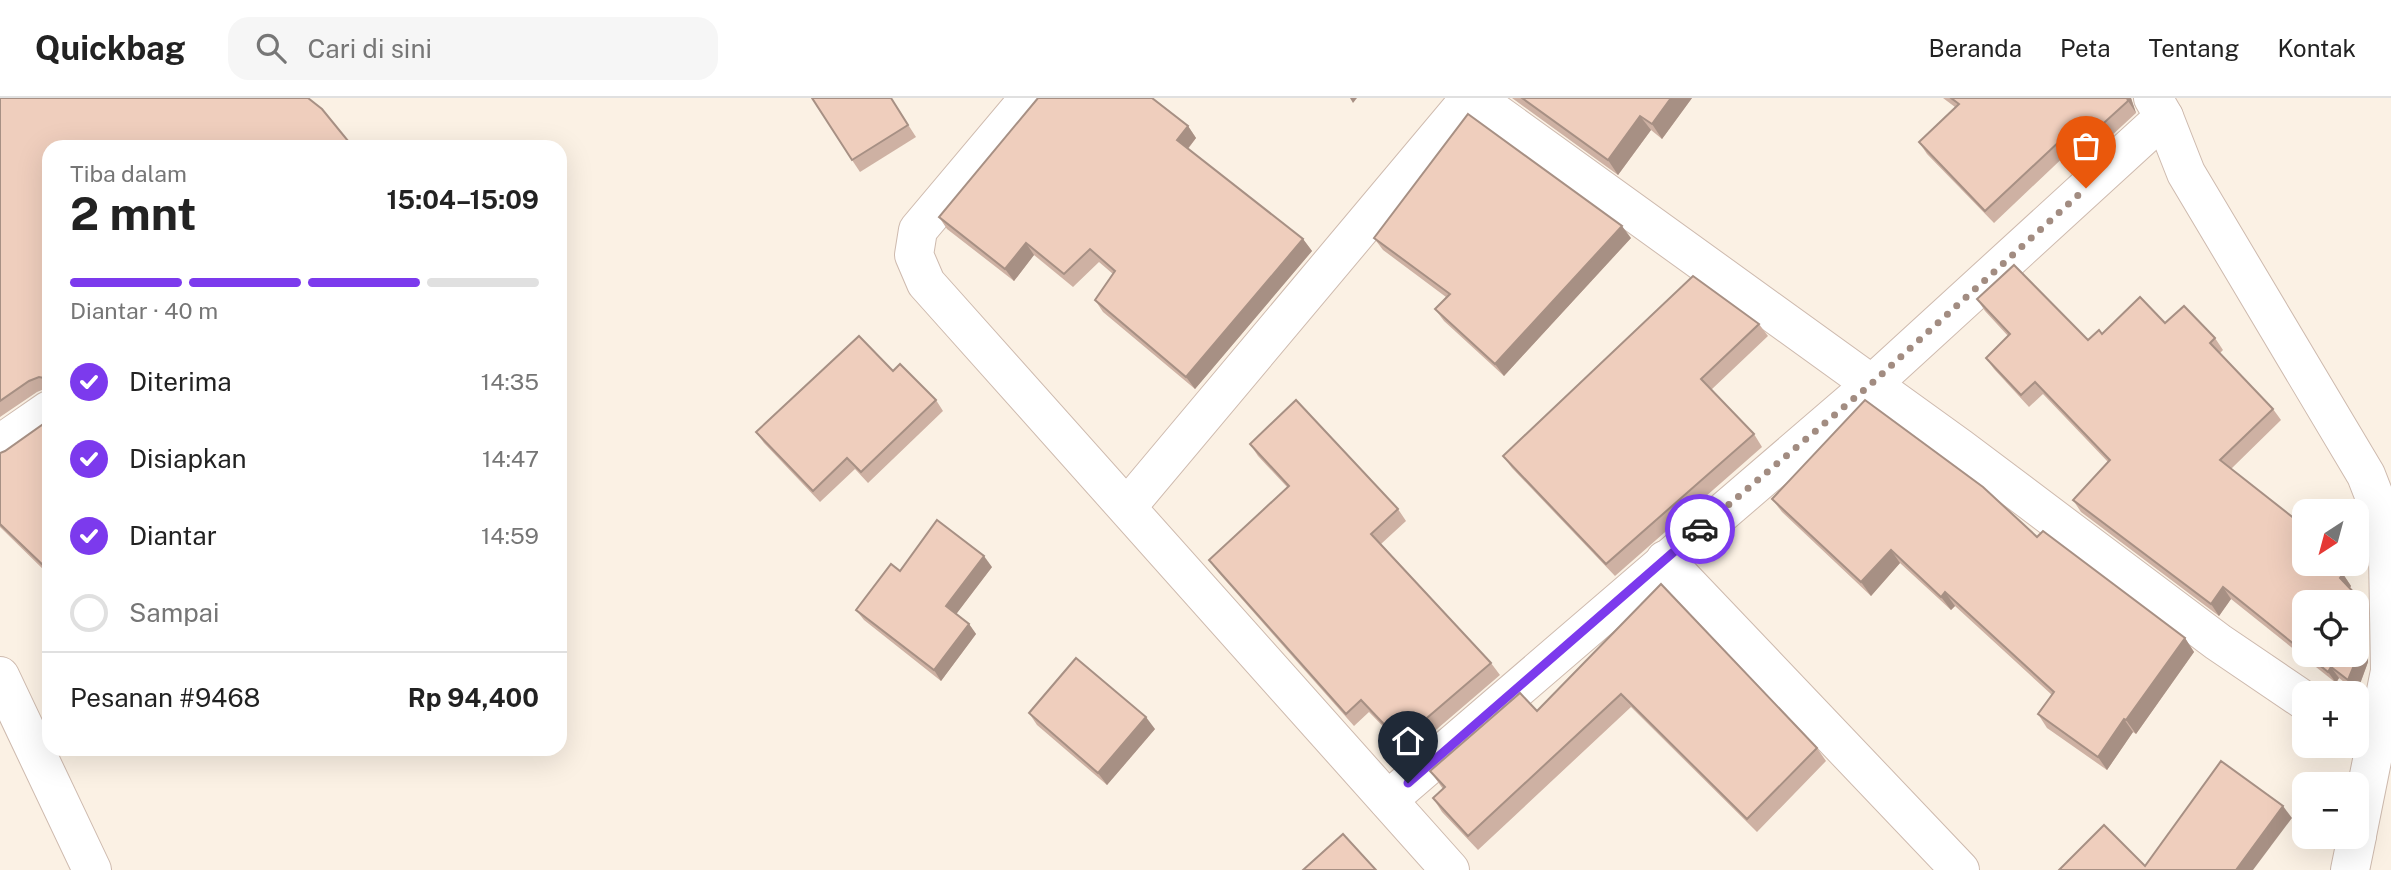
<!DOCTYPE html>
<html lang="id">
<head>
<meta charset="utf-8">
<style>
  :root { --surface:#fff; --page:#f6f6f6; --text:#222; --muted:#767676; --line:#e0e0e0; --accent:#7c3aed }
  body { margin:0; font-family:"Public Sans",sans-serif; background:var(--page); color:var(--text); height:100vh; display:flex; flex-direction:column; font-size:26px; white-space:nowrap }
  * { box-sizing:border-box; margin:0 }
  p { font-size:23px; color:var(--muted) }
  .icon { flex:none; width:38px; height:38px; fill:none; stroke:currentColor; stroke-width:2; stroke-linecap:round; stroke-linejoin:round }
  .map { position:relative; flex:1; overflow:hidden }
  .sheet { position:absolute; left:42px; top:42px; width:525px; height:616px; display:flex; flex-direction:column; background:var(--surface); border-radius:21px; box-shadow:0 7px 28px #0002 }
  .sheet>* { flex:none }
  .needle { width:46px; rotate:216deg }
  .controls { position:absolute; left:2292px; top:401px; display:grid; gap:14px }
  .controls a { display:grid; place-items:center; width:77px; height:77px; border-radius:14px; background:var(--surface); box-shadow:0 7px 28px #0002; font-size:35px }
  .pin { position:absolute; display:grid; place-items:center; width:60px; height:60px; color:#fff; margin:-72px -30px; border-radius:50% 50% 50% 0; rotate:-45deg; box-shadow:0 0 7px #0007 }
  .pin .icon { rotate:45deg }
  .courier { position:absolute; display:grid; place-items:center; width:70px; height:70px; margin:-35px; border:5px solid #7c3aed; border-radius:50%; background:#fff; color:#222; box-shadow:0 2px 9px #0007 }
  .headline em { font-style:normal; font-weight:700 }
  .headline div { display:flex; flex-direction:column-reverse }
  .headline { display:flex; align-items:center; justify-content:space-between; height:119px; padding:0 28px }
  h1 { font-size:46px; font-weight:700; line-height:52px }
  .bar { display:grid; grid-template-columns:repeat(4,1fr); gap:10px 7px; align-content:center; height:84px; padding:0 28px }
  .bar i { height:9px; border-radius:5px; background:var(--line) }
  .bar .current { background:var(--accent) }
  .bar p { grid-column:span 4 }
  .line { display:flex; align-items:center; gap:18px; padding:0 28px; border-top:2px solid var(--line) }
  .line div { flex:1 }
  ol { padding:0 28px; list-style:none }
  li { display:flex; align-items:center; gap:21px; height:77px }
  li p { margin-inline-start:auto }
  li .icon { padding:7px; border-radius:50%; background:var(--accent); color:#fff; stroke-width:4 }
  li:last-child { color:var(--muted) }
  li i { width:38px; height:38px; border:4px solid var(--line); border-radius:50% }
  header { display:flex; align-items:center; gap:42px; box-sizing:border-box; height:98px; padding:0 35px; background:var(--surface); border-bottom:2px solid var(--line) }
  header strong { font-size:33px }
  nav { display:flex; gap:38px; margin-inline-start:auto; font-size:24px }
  .search { width:490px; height:63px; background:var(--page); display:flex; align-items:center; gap:18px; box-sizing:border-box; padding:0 24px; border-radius:21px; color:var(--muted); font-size:26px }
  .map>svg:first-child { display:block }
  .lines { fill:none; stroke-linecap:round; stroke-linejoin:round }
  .minor-casing { stroke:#cebaae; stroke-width:40 }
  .minor { stroke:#fff; stroke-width:38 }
  .wall { fill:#ceb1a3; fill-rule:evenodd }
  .shaded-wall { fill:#a79084 }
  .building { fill:#efcebd; stroke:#a79084; stroke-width:2 }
  .done { stroke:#a28c81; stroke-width:7; stroke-dasharray:0 12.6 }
  .route { stroke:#7c3aed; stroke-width:9 }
</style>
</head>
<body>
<header>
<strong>Quickbag</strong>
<div class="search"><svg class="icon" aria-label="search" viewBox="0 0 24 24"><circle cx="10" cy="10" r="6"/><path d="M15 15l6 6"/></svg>Cari di sini</div>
<nav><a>Beranda</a><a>Peta</a><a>Tentang</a><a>Kontak</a></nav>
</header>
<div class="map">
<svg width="2391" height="772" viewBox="0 0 2391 772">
  <rect width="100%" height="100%" fill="#fbf1e4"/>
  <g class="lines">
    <g class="minor-casing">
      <g id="minor">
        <polyline points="1029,0 918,132 914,157 926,185 1450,772"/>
        <polyline points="1475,0 1960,350 2218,544 2305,603"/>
        <polyline points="2153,0 2164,19 2186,75 2366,377 2380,413 2388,456 2390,573 2357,737"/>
        <polyline points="0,346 49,312"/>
        <polyline points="1127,409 1470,0"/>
        <polyline points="1665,462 1960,772"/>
        <polyline points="0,578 92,772"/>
        <polyline points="1388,702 1871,287 2164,19"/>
        <polyline points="2350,772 2357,738"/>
      </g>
    </g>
    <use href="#minor" class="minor"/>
  </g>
  <g class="wall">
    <polygon points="0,0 49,49 49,291 47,290 37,294 0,319"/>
    <polygon points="891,0 916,39 860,74 852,62"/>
    <polygon points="1512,0 1692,0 1662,41 1651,32 1618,77"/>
    <polygon points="1943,0 2131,0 2136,15 2082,65 2071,52 1994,125 1927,56 1919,44 1955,9"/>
    <polygon points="1188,28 1196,40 1188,51 1303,141 1312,153 1195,291 1103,214 1095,202 1113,176 1099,164 1073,189 1034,157 1014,183 947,131 939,119"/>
    <polygon points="1374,140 1631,140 1504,278 1444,223 1435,211 1446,199 1383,152"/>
    <path d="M 1977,201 L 2088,242 L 2102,236 L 2165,225 L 2215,240 L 2223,252 L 2220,255 L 2273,311 L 2281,322 L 2231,371 L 2305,466 L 2336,466 L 2333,469 L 2343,476 L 2351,488 L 2350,490 L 2367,511 L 2368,564 L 2357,594 L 2339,580 L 2336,585 L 2231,501 L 2219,518 L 2081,414 L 2073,402 L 2108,364 L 2043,296 L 2029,309 L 1994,271 L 1986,260 L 2008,238 L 1985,213 ZM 2305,504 L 2357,556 L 2305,556 Z"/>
    <polygon points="1759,226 1768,238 1711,292 1754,336 1762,349 1615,478 1512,370 1503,358"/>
    <polygon points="893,273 936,302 943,313 868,385 855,371 820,404 764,345 756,334"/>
    <polygon points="49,322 49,477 0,429 0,355 5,353"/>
    <polygon points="1250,346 1398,411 1406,423 1381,446 1491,565 1500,577 1409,655 1369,614 1354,628 1218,474 1209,462 1288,390 1258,358"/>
    <polygon points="1772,401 2037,439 2185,540 2194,554 2136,636 2133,634 2107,672 2047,630 2038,616 2052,597 1955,508 1951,512 1900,465 1871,498 1782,414"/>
    <polygon points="992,469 956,516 969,526 976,536 941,583 864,522 856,512 900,473"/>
    <polygon points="1661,486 1817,650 1826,663 1757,734 1631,609 1478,752 1442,714 1433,700 1443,691 1430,673 1537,613"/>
    <polygon points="1029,615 1155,631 1107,687 1037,627"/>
  </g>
  <g class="shaded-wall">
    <polygon points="1350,0 1357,0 1353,5"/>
    <polygon points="1671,0 1692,0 1662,41 1652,26"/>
    <polygon points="2127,0 2131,0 2136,15 2128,3"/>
    <polygon points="1640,18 1651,32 1618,77 1608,62"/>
    <polygon points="1188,28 1196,40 1185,54 1177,42"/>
    <polygon points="1622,128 1631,140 1504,278 1495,266"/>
    <polygon points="1303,141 1312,153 1195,291 1186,279"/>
    <polygon points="1026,145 1034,157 1014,183 1005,171"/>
    <polygon points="1891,452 1900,465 1871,498 1861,484"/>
    <polygon points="984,458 992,469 954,519 946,508"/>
    <polygon points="2343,476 2351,488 2348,492 2340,480"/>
    <polygon points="2223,489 2231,501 2219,518 2211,506"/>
    <polygon points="1945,494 1955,508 1951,512 1941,499"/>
    <polygon points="2359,500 2367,511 2368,564 2357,594 2348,582"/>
    <polygon points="969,526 976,536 941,583 934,572"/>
    <polygon points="2185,540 2194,554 2136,636 2126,622"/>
    <polygon points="2331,569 2339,580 2336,585 2328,574"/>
    <polygon points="1146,619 1155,631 1107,687 1098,675"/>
    <polygon points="2124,621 2133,634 2107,672 2098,659"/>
    <polygon points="2283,708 2292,720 2253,772 2236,772"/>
  </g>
  <g class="building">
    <polygon points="0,0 308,0 322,11 353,49 49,49 49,281 39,279 29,283 0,303"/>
    <polygon points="812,0 891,0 908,27 852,62"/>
    <polygon points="1038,0 1152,0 1188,28 1177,42 1303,141 1186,279 1095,202 1115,173 1090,151 1064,176 1026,145 1005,171 939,119"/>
    <polygon points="1522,0 1671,0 1652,26 1640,18 1608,62"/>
    <polygon points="1951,0 2127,0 2128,3 2073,53 2063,40 1985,113 1919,44 1959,6"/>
    <polygon points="1468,16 1622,128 1495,266 1435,211 1450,196 1374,140"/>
    <polygon points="2014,167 2088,242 2099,232 2102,236 2140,199 2165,225 2184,208 2215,240 2210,245 2273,311 2220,362 2295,421 2303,410 2307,413 2305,413 2305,466 2329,466 2343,476 2340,480 2359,500 2360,553 2348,582 2331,569 2328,574 2306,556 2357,556 2357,504 2305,504 2305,555 2223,489 2211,506 2073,402 2110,362 2035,284 2021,297 1986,260 2010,236 1977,201"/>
    <polygon points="1693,178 1759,226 1701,281 1754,336 1606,466 1503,358"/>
    <polygon points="859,238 893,273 900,266 936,302 861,374 847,360 813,393 756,334"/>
    <polygon points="1296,302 1398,411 1371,436 1491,565 1400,643 1361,602 1346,616 1209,462 1289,388 1250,346"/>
    <polygon points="1865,302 1983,389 2037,439 2043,433 2185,540 2126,622 2124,621 2098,659 2038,616 2054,594 1945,494 1941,499 1891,452 1861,484 1772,401"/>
    <polygon points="49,322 49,467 46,470 0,426 0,355 5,353"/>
    <polygon points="937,422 984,458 946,508 969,526 934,572 856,512 891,466 900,473"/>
    <polygon points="1661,486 1817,650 1747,721 1621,596 1468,738 1433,700 1445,689 1430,673 1520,595 1537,613"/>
    <polygon points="1076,560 1146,619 1098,675 1029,615"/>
    <polygon points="2221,663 2283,708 2236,772 2059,772 2104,727 2145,768"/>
    <polygon points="1343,736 1376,772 1303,772"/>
  </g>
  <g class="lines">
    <polyline class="done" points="1700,431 1871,286 2086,90"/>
    <polyline class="route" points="1408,685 1700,431"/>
  </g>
</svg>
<div class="controls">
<a><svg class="needle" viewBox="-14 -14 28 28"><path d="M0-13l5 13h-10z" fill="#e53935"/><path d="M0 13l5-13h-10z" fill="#767676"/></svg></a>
<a><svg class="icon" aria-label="locate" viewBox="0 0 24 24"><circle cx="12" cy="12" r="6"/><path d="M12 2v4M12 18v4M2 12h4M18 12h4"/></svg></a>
<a>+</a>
<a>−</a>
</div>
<div class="pin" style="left:2086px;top:90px;background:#ea580c"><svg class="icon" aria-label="bag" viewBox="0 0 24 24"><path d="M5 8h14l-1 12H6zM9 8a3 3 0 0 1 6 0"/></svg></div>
<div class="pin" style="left:1408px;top:685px;background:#1f2937"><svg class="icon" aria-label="home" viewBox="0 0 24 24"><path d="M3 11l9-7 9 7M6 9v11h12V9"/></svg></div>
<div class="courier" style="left:1700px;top:431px"><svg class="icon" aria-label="car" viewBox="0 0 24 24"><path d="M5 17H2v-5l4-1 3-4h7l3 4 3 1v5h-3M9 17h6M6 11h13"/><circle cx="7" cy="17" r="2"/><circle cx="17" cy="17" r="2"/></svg></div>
<section class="sheet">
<div class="headline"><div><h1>2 mnt</h1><p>Tiba dalam</p></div><em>15:04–15:09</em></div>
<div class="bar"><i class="current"></i><i class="current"></i><i class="current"></i><i></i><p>Diantar · 40 m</p></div>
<ol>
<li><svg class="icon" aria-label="check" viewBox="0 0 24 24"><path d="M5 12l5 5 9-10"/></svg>Diterima<p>14:35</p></li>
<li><svg class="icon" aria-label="check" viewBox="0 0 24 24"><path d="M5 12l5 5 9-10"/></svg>Disiapkan<p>14:47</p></li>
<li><svg class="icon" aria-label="check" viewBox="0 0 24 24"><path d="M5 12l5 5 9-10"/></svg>Diantar<p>14:59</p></li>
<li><i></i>Sampai</li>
</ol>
<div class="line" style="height:91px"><div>Pesanan #9468</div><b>Rp 94,400</b></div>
</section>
</div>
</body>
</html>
